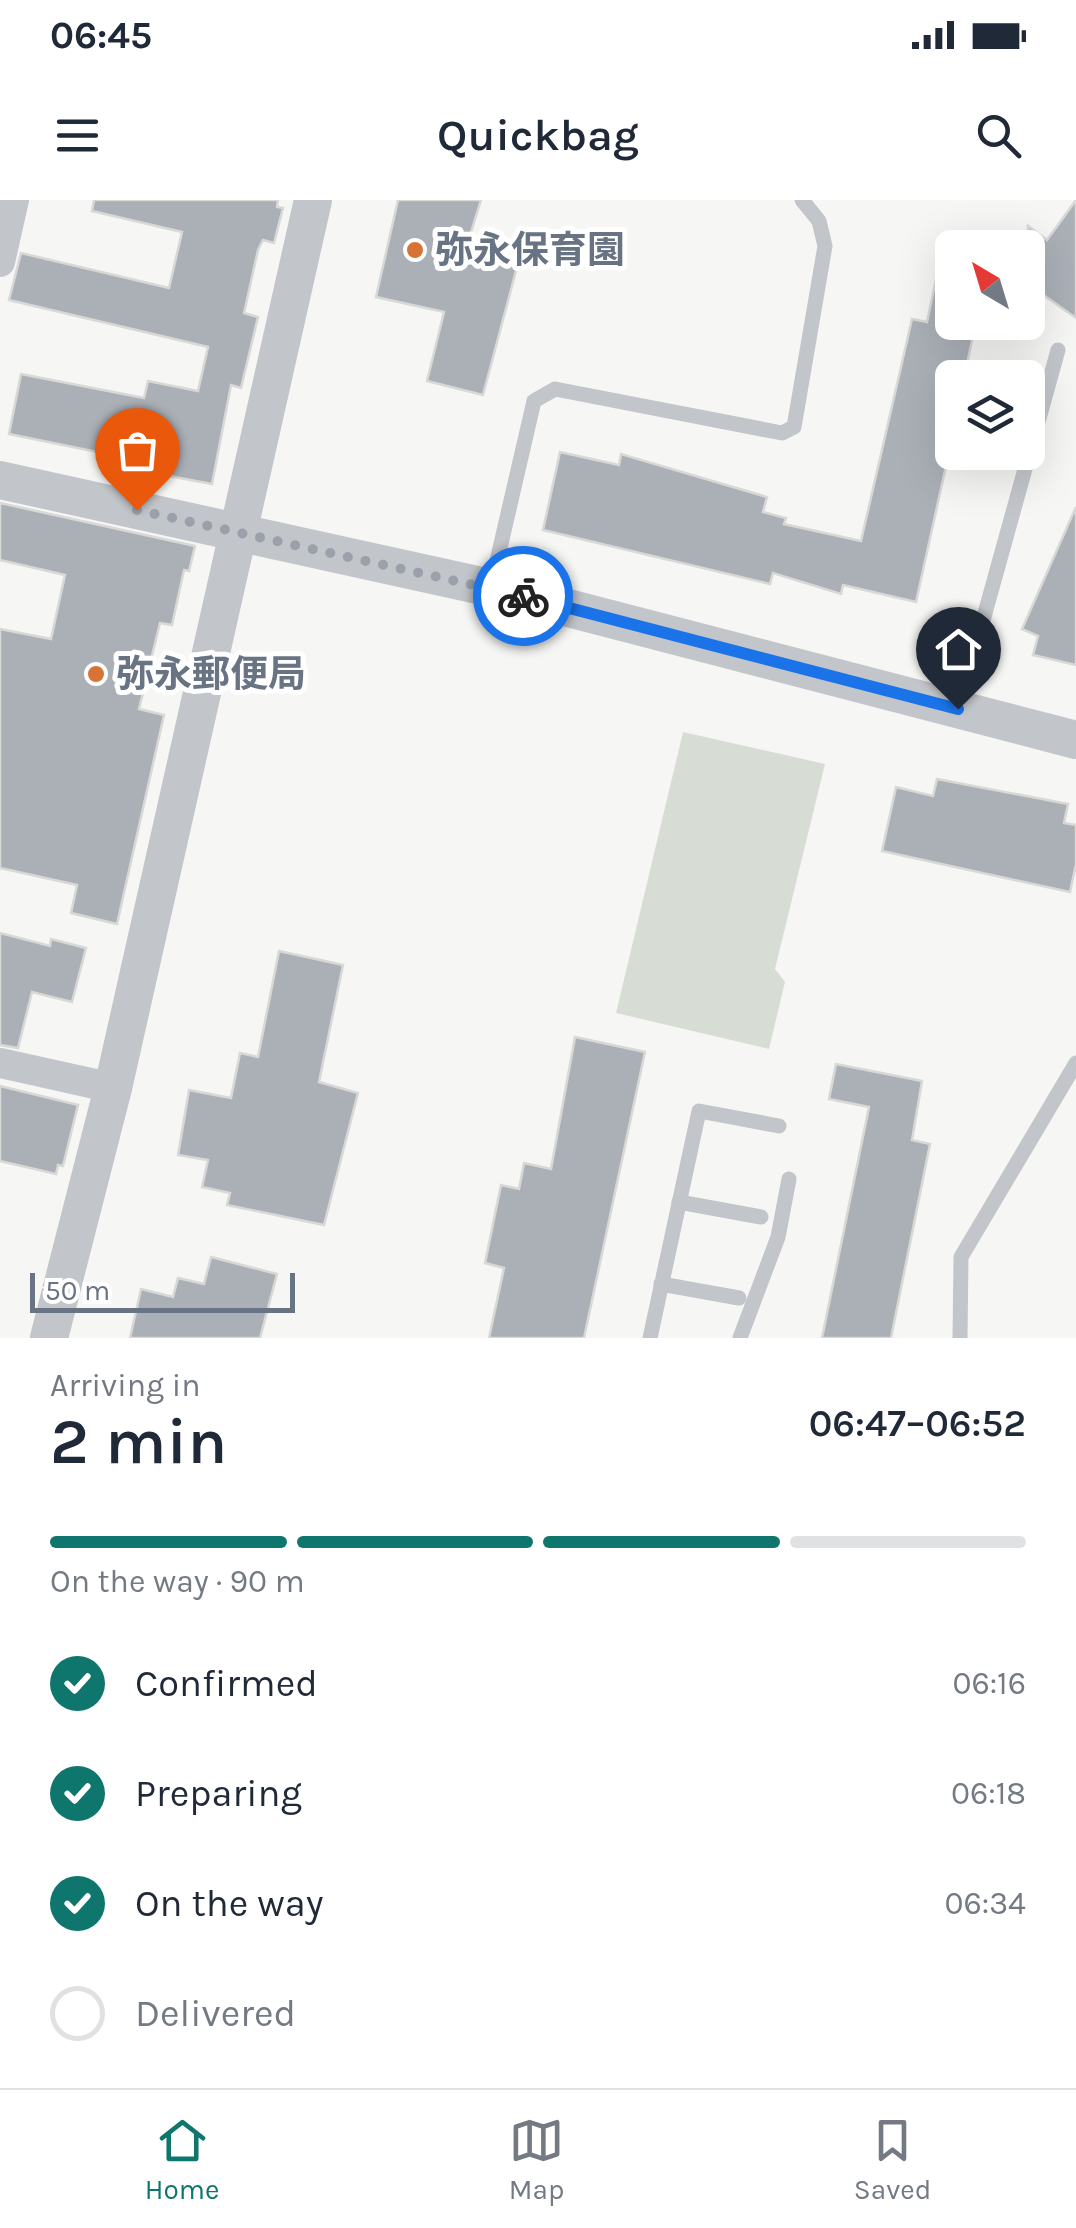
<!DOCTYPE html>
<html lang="en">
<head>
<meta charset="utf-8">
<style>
  :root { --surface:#fff; --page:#f6f6f7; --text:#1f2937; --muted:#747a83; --line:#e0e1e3; --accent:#0f766e }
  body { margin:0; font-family:Karla,"Noto Sans JP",sans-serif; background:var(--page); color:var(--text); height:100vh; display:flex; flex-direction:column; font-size:38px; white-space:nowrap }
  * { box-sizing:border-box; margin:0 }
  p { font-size:32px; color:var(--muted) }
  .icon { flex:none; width:55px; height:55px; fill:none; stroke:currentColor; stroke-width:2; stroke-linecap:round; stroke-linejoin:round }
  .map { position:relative; height:1138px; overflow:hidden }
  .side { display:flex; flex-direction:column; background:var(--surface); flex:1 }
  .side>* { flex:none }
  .needle { width:65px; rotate:322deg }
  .buttons { position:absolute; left:935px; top:30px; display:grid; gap:20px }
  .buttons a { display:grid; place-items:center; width:110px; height:110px; border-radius:15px; background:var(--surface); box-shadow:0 10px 40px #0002; font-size:50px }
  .scale { position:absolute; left:30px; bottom:25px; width:265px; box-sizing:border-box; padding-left:10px; border:5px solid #687383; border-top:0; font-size:28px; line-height:35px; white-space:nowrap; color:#687383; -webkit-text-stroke:8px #fff; paint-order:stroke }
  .pin { position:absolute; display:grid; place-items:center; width:85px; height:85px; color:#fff; margin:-102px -42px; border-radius:50% 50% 50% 0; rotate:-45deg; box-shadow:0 0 10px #0007 }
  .pin .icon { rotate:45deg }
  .courier { position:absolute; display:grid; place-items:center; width:100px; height:100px; margin:-50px; border:8px solid #1a73e8; border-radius:50%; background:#fff; color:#222; box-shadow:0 2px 12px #0007 }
  .summary em { font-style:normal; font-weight:600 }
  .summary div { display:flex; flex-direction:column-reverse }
  .summary { display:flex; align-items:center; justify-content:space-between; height:170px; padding:0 50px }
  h1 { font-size:65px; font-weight:600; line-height:75px }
  .bar { display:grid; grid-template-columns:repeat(4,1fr); gap:15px 10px; align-content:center; height:120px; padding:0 50px }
  .bar i { height:12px; border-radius:8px; background:var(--line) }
  .bar .selected { background:var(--accent) }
  .bar p { grid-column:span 4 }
  ol { padding:0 50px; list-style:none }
  li { display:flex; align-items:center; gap:30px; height:110px }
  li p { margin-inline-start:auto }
  li .icon { padding:10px; border-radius:50%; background:var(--accent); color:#fff; stroke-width:4 }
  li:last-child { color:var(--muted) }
  li i { width:55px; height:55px; border:5px solid var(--line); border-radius:50% }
  .status { display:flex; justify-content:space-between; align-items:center; height:70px; padding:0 50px; background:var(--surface); direction:ltr }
  .status svg { height:28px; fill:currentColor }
  header { display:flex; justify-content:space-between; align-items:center; height:130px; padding:0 50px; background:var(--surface); font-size:45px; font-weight:600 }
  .tabs { display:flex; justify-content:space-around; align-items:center; height:140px; border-top:2px solid var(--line); background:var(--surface); font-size:28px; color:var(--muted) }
  .tabs a { display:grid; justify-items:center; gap:5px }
  .tabs .selected { color:var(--accent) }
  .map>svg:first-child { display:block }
  .green { fill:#d7ddd5 }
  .building { fill:#abb0b7; stroke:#d8d8d6; stroke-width:2.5 }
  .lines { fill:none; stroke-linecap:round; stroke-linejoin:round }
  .service { stroke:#c2c5c9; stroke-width:15 }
  .minor { stroke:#c2c5c9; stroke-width:30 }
  .tertiary { stroke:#c2c5c9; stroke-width:38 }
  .done { stroke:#9aa1ab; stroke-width:10; stroke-dasharray:0 18 }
  .route { stroke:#1a73e8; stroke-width:12 }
  .poi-dot { fill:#d77334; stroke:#fff; stroke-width:4 }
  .labels { text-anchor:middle; stroke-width:10; stroke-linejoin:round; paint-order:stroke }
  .poi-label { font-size:38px; font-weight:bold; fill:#687383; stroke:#fff; text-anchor:start }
</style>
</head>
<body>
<div class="status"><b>06:45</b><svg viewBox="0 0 49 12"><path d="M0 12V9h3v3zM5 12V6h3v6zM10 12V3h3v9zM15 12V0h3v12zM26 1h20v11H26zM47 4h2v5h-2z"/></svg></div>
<header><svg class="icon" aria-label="menu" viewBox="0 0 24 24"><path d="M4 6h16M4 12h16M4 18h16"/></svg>Quickbag<svg class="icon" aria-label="search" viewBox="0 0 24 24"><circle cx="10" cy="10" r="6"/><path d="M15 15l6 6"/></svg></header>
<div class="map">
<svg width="1076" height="1138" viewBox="0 0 1076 1138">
  <rect width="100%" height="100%" fill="#f6f7f4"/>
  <polygon class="green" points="683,532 825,564 775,769 785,782 769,849 616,813"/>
  <g class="building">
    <polygon points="94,0 278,0 277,7 283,8 274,43 263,40 258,50 244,113 258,117 241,188 231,185 212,284 164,275 166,266 9,234 21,174 144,198 148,181 198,191 208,147 9,100 21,53 169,88 182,32 92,11"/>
    <polygon points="398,0 481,0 463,58 517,67 483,195 427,181 444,112 376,97"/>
    <polygon points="1076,0 1076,118 1028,84 1028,26 1047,40"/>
    <polygon points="940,61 952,63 952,122 976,122 964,178 952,178 952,239 916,402 843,385 841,394 773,373 770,384 543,330 560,252 619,265 621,254 767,297 763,312 786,318 784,324 861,341 912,119 927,122"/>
    <polygon points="0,303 195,346 189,371 184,370 172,425 160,423 139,509 164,515 117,724 71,713 77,685 0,668 0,429 51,439 65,375 0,360"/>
    <polygon points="1076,307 1076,465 1033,455 1038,436 1022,429"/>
    <polygon points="937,579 1068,604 1064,623 1076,625 1076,664 1070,692 882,651 896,587 933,596"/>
    <polygon points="0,733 50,746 51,739 86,748 72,802 32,792 18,848 0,845"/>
    <polygon points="279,751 343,765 319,882 358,893 324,1025 227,1005 230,993 202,987 208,960 178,955 189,890 231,898 240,853 258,857"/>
    <polygon points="575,837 645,852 584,1138 489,1138 504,1068 485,1063 501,985 519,989 524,963 551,969"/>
    <polygon points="836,864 922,881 912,940 930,944 891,1138 822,1138 869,907 829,899"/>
    <polygon points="0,886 78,905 63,966 58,965 56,974 0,961"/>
    <polygon points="211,1057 277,1074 260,1138 130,1138 141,1089 173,1097 178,1078 204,1084"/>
  </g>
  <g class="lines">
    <g class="service">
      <polyline points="491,387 534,201 555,189 782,233 794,227 825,46 819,21 802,0"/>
      <polyline points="959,507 1058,150"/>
      <polyline points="679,1002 761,1017"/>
      <polyline points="661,1084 739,1098"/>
      <polyline points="650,1138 699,911 779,926"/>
      <polyline points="740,1138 778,1037 789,979"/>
      <polyline points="960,1138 961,1057 1076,863"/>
    </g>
    <g class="minor">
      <polyline points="0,62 14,0"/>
      <polyline points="0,863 113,888"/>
    </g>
    <g class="tertiary">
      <polyline points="0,280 491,388 1076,540"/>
      <polyline points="49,1138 113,888 313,0"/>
    </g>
  </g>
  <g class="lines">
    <polyline class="done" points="137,310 523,396"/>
    <polyline class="route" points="523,396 958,509"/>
  </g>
  <g class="poi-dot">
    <circle cx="415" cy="50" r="10"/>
    <circle cx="96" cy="474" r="10"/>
  </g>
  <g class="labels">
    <g class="poi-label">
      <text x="435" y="63">弥永保育園</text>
      <text x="116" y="487">弥永郵便局</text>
    </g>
  </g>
</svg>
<div class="buttons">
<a><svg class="needle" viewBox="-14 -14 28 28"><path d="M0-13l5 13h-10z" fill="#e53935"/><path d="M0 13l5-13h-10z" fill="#747a83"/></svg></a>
<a><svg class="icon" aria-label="layers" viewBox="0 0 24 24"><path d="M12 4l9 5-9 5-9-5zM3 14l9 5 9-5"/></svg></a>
</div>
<div class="scale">50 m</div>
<div class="pin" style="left:137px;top:310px;background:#ea580c"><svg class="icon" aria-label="bag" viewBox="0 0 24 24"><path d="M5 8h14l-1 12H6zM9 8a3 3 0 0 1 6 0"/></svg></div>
<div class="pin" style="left:958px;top:509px;background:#1f2937"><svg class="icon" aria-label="home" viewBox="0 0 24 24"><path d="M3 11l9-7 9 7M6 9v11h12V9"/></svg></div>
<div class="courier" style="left:523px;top:396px"><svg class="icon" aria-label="bike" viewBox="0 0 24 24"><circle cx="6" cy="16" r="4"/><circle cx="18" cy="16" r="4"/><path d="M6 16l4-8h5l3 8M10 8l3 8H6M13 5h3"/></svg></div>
</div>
<section class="side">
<div class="summary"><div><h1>2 min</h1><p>Arriving in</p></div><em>06:47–06:52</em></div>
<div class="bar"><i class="selected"></i><i class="selected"></i><i class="selected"></i><i></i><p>On the way · 90 m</p></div>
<ol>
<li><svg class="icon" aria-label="check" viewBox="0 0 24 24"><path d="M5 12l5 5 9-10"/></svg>Confirmed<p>06:16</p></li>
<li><svg class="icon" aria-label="check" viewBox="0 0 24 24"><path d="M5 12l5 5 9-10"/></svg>Preparing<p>06:18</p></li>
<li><svg class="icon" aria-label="check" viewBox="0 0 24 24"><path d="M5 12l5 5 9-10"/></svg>On the way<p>06:34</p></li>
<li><i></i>Delivered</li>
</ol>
</section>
<nav class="tabs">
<a class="selected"><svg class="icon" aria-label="home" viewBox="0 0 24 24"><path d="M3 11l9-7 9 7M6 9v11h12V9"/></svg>Home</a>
<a><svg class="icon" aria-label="map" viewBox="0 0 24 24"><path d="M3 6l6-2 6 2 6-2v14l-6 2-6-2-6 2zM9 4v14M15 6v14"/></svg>Map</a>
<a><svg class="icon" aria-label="saved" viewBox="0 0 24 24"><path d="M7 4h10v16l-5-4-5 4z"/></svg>Saved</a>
</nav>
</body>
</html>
